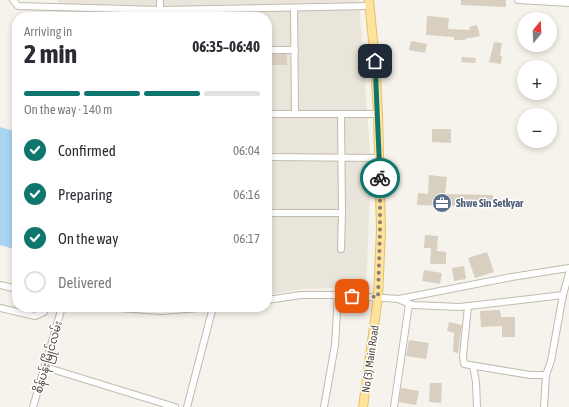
<!DOCTYPE html>
<html lang="en">
<head>
<meta charset="utf-8">
<style>
  :root { --surface:#fff; --page:#f2f2f3; --text:#2b2b33; --muted:#7c7c81; --line:#e1e1e2; --accent:#0f766e }
  body { margin:0; font-family:"Asap Condensed","Noto Sans Myanmar",sans-serif; background:var(--page); color:var(--text); height:100vh; display:flex; flex-direction:column; font-size:15px; white-space:nowrap }
  * { box-sizing:border-box; margin:0 }
  p { font-size:13px; color:var(--muted) }
  .icon { flex:none; width:22px; height:22px; fill:none; stroke:currentColor; stroke-width:2; stroke-linecap:round; stroke-linejoin:round }
  .map { position:relative; flex:1; overflow:hidden }
  .panel { position:absolute; left:12px; top:12px; width:260px; height:300px; display:flex; flex-direction:column; background:var(--surface); border-radius:16px; box-shadow:0 2px 6px #0003 }
  .panel>* { flex:none }
  .needle { width:26px; rotate:18deg }
  .fabs { position:absolute; left:517px; top:12px; display:grid; gap:8px }
  .fabs a { display:grid; place-items:center; width:40px; height:40px; border-radius:50%; background:var(--surface); box-shadow:0 2px 6px #0003; font-size:20px }
  .pin { position:absolute; display:grid; place-items:center; width:34px; height:34px; color:#fff; margin:-17px; border-radius:8px; box-shadow:0 2px 6px #0006 }
  .courier { position:absolute; display:grid; place-items:center; width:40px; height:40px; margin:-20px; border:3px solid #0f766e; border-radius:50%; background:#fff; color:#222; box-shadow:0 1px 5px #0007 }
  .head em { font-style:normal; font-weight:700 }
  .head div { display:flex; flex-direction:column-reverse }
  .head { display:flex; align-items:center; justify-content:space-between; height:68px; padding:0 12px }
  h1 { font-size:26px; font-weight:700; line-height:30px }
  .bar { display:grid; grid-template-columns:repeat(4,1fr); gap:6px 4px; align-content:center; height:48px; padding:0 12px }
  .bar i { height:5px; border-radius:3px; background:var(--line) }
  .bar .on { background:var(--accent) }
  .bar p { grid-column:span 4 }
  ol { padding:0 12px; list-style:none }
  li { display:flex; align-items:center; gap:12px; height:44px }
  li p { margin-inline-start:auto }
  li .icon { padding:4px; border-radius:50%; background:var(--accent); color:#fff; stroke-width:4 }
  li:last-child { color:var(--muted) }
  li i { width:22px; height:22px; border:2px solid var(--line); border-radius:50% }
  .map>svg:first-child { display:block }
  .residential { fill:#eae5da }
  .water { fill:#a9d4f2 }
  .building { fill:#d8cfc1 }
  .lines { fill:none; stroke-linecap:round; stroke-linejoin:round }
  .minor-casing { stroke:#c2bbae; stroke-width:8 }
  .major-casing { stroke:#e6c16a; stroke-width:10 }
  .minor { stroke:#fff; stroke-width:6 }
  .major { stroke:#ffe39c; stroke-width:8 }
  .done { stroke:#878178; stroke-width:4; stroke-dasharray:0 7.2 }
  .route { stroke:#0f766e; stroke-width:5 }
  .labels { text-anchor:middle; stroke-width:3; stroke-linejoin:round; paint-order:stroke }
  .service-label { font-size:11px; font-weight:bold; fill:#4e5e75; stroke:#fff; text-anchor:start }
  .street-label { font-size:11px; fill:#4b4439; stroke:#fff }
</style>
</head>
<body>
<div class="map">
<svg width="569" height="407" viewBox="0 0 569 407">
  <rect width="100%" height="100%" fill="#f6f3ec"/>
  <polygon class="residential" points="58,0 359,0 371,166 366,290 337,288 301,289 267,295 267,17 58,16"/>
  <polygon class="water" points="0,127 17,132 17,250 0,245"/>
  <g class="building">
    <polygon points="461,0 506,0 506,7 461,5"/>
    <polygon points="427,16 449,18 448,29 470,30 469,27 477,25 480,36 465,39 465,40 454,40 454,37 426,35"/>
    <polygon points="411,41 427,44 425,53 409,50"/>
    <polygon points="494,42 502,43 500,55 502,56 501,64 489,62"/>
    <rect x="267" y="54" width="20" height="11"/>
    <polygon points="462,57 476,58 475,63 461,62"/>
    <polygon points="432,129 451,129 451,143 432,142"/>
    <polygon points="429,175 447,177 445,194 493,195 493,207 417,205 418,193 428,194"/>
    <polygon points="425,235 438,236 437,251 446,252 446,264 430,264 431,248 424,248"/>
    <polygon points="487,252 494,272 475,278 468,258"/>
    <polygon points="464,266 466,279 454,281 452,268"/>
    <polygon points="424,270 442,273 440,284 422,281"/>
    <polygon points="500,310 501,317 515,317 515,337 502,337 502,326 481,327 480,311"/>
    <polygon points="449,322 462,325 458,353 453,352 454,333 447,331"/>
    <polygon points="409,340 429,343 426,359 406,356"/>
    <polygon points="430,383 442,383 441,403 429,402"/>
    <polygon points="401,388 419,391 416,405 399,402"/>
  </g>
  <g class="lines">
    <g class="minor-casing">
      <g id="minor">
        <polyline points="13,0 18,6 160,10 370,6"/>
        <polyline points="160,0 160,17"/>
        <polyline points="518,0 569,3"/>
        <polyline points="294,8 295,114"/>
        <polyline points="267,50 295,50"/>
        <polyline points="267,114 378,114"/>
        <polyline points="341,114 342,213 341,249"/>
        <polyline points="267,157 379,158"/>
        <polyline points="267,213 342,213"/>
        <polyline points="0,285 17,289"/>
        <polyline points="267,300 301,295 338,295 399,299 512,277 569,268"/>
        <polyline points="400,300 413,305 460,307 563,295"/>
        <polyline points="468,306 463,356 464,364 530,375 546,375"/>
        <polyline points="106,307 161,311 212,307"/>
        <polyline points="0,308 35,316 44,312 46,307"/>
        <polyline points="473,366 476,382 477,407"/>
        <polyline points="45,367 175,407"/>
        <polyline points="33,407 62,307"/>
        <polyline points="187,407 213,307"/>
        <polyline points="324,407 335,345 338,295"/>
        <polyline points="394,407 409,304"/>
        <polyline points="544,407 546,375 551,361 563,295 569,273"/>
      </g>
    </g>
    <g class="major-casing">
      <polyline id="major" points="363,407 378,297 381,231 378,114 375,61 369,0"/>
    </g>
    <use href="#minor" class="minor"/>
    <use href="#major" class="major"/>
  </g>
  <g class="lines">
    <polyline class="done" points="352,296 378,297 380,231 380,178"/>
    <polyline class="route" points="375,61 380,178"/>
  </g>
  <defs>
    <g id="office-disc" transform="scale(1)"><circle r="9.5" fill="#5c6f8a" stroke="#fff"/><path d="M-6-3h4V-5.5h4V-3h4V5H-6ZM-1-4.5V-3h2v-1.5ZM-6 0V1H6V0Z" fill="#fff"/></g>
  </defs>
  <g fill-rule="evenodd">
    <use href="#office-disc" x="442" y="203"/>
  </g>
  <g class="labels">
    <g class="service-label">
      <text x="456" y="207">Shwe Sin Setkyar</text>
    </g>
    <g class="street-label">
      <text transform="translate(48 357) rotate(-74)" y="4">စိန်ပန်းမြိုင်လမ်း</text>
      <text transform="translate(370 359) rotate(-82)" y="4">No (3) Main Road</text>
    </g>
  </g>
</svg>
<div class="fabs">
<a><svg class="needle" viewBox="-14 -14 28 28"><path d="M0-13l5 13h-10z" fill="#e53935"/><path d="M0 13l5-13h-10z" fill="#7c7c81"/></svg></a>
<a>+</a>
<a>−</a>
</div>
<div class="pin" style="left:352px;top:296px;background:#ea580c"><svg class="icon" aria-label="bag" viewBox="0 0 24 24"><path d="M5 8h14l-1 12H6zM9 8a3 3 0 0 1 6 0"/></svg></div>
<div class="pin" style="left:375px;top:61px;background:#1f2937"><svg class="icon" aria-label="home" viewBox="0 0 24 24"><path d="M3 11l9-7 9 7M6 9v11h12V9"/></svg></div>
<div class="courier" style="left:380px;top:178px"><svg class="icon" aria-label="bike" viewBox="0 0 24 24"><circle cx="6" cy="16" r="4"/><circle cx="18" cy="16" r="4"/><path d="M6 16l4-8h5l3 8M10 8l3 8H6M13 5h3"/></svg></div>
<section class="panel">
<div class="head"><div><h1>2 min</h1><p>Arriving in</p></div><em>06:35–06:40</em></div>
<div class="bar"><i class="on"></i><i class="on"></i><i class="on"></i><i></i><p>On the way · 140 m</p></div>
<ol>
<li><svg class="icon" aria-label="check" viewBox="0 0 24 24"><path d="M5 12l5 5 9-10"/></svg>Confirmed<p>06:04</p></li>
<li><svg class="icon" aria-label="check" viewBox="0 0 24 24"><path d="M5 12l5 5 9-10"/></svg>Preparing<p>06:16</p></li>
<li><svg class="icon" aria-label="check" viewBox="0 0 24 24"><path d="M5 12l5 5 9-10"/></svg>On the way<p>06:17</p></li>
<li><i></i>Delivered</li>
</ol>
</section>
</div>
</body>
</html>
